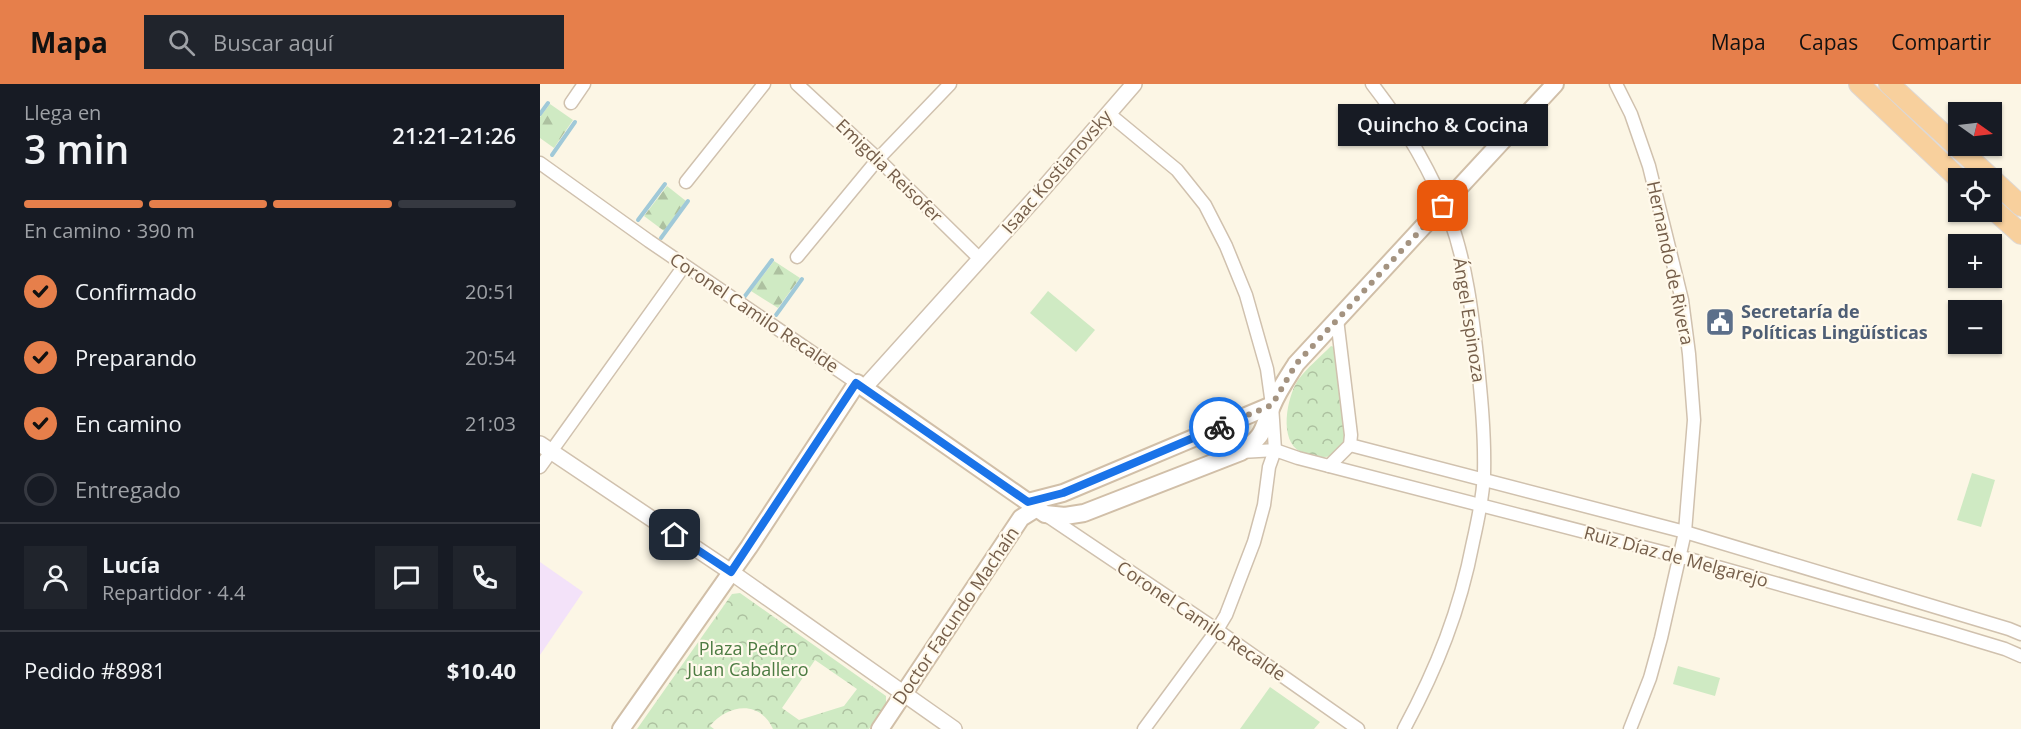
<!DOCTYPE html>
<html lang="es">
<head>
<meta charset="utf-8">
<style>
  :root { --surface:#171b24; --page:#20242c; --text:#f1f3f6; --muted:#9ea1a6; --line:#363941; --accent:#e67f4b }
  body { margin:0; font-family:"Open Sans",sans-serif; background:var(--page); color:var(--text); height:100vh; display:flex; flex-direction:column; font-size:22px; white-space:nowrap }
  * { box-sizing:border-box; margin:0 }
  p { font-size:20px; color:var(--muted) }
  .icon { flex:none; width:33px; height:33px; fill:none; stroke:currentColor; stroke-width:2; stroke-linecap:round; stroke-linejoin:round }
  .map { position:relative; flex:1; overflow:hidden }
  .details { display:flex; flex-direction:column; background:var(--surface); width:540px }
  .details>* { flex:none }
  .needle { width:39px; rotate:104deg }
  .buttons { position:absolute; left:1408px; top:18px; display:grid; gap:12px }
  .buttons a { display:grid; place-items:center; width:54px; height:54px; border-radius:0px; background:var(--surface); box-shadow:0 2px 4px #0004; font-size:30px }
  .pin { position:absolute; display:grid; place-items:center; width:51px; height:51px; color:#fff; margin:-26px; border-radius:12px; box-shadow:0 3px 9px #0006 }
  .courier { position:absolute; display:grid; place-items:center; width:60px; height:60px; margin:-30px; border:4px solid #1a73e8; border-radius:50%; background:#fff; color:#222; box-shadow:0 2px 8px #0007 }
  .bubble { position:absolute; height:42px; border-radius:0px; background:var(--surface); box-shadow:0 2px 4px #0004; font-size:20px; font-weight:600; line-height:42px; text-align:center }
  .head em { font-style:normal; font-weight:600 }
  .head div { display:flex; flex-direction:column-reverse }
  .head { display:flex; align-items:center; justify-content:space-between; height:102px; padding:0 24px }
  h1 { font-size:39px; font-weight:600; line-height:45px }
  .bar { display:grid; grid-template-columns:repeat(4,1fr); gap:9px 6px; align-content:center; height:72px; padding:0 24px }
  .bar i { height:8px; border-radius:4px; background:var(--line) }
  .bar .on { background:var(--accent) }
  .bar p { grid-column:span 4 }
  .line { display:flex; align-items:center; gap:15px; padding:0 24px; border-top:2px solid var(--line) }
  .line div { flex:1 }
  .round { display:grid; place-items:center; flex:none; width:63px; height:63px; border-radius:0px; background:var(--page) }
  ol { padding:0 24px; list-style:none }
  li { display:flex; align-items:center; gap:18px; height:66px }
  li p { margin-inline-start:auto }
  li .icon { padding:6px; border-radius:50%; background:var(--accent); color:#111; stroke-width:4 }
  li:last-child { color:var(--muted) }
  li i { width:33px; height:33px; border:3px solid var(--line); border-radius:50% }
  header { display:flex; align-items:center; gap:36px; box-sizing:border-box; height:84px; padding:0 30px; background:var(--accent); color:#111 }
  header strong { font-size:28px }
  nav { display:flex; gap:33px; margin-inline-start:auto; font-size:21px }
  .search { width:420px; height:54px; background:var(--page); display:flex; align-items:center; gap:15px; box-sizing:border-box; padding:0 21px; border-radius:0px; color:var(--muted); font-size:22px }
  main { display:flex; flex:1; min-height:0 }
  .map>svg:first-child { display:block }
  .education { fill:#f3e2f9 }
  .green { fill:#cfeac3 }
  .forest { fill:url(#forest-firs) }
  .park { fill:url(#park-crowns); fill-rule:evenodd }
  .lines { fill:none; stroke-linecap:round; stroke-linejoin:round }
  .stream { stroke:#a0c9d8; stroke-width:4 }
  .minor-casing { stroke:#d0c1ae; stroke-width:15 }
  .tertiary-casing { stroke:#d0c1ae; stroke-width:18 }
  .secondary-casing { stroke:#d1bfa8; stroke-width:20 }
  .trunk-casing { stroke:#ded8d4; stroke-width:22 }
  .minor { stroke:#fff; stroke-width:12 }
  .tertiary { stroke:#fff; stroke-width:15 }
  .secondary { stroke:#fff; stroke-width:16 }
  .trunk { stroke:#f8d09d; stroke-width:20 }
  .done { stroke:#a49380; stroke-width:6; stroke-dasharray:0 10.8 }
  .route { stroke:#1a73e8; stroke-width:8 }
  .labels { text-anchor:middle; stroke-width:4.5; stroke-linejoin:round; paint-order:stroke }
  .street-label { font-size:18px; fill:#755e4a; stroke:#fff9eb }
  .service-label { font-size:18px; font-weight:bold; fill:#4e5e75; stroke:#fff9eb; text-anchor:start }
  .park-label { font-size:18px; fill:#4c7b42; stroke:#fff9eb }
</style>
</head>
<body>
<header>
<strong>Mapa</strong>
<div class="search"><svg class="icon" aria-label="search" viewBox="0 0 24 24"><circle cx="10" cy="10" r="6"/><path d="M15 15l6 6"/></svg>Buscar aquí</div>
<nav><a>Mapa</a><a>Capas</a><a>Compartir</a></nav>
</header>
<main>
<section class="details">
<div class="head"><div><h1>3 min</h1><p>Llega en</p></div><em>21:21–21:26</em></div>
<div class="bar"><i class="on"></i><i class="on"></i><i class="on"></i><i></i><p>En camino · 390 m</p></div>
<ol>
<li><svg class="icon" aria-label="check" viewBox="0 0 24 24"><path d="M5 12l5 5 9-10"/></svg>Confirmado<p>20:51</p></li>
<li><svg class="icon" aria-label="check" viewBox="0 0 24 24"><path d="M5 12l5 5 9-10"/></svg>Preparando<p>20:54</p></li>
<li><svg class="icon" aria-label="check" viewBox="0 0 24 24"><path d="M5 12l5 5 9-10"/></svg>En camino<p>21:03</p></li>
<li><i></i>Entregado</li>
</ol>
<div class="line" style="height:108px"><a class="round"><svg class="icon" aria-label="person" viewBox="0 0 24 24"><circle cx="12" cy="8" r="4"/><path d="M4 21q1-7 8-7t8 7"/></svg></a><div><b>Lucía</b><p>Repartidor · 4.4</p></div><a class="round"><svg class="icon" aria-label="chat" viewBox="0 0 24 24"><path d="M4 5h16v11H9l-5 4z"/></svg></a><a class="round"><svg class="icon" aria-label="phone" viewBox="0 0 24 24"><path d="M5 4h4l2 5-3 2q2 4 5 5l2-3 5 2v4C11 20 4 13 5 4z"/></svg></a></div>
<div class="line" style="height:78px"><div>Pedido #8981</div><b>$10.40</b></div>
</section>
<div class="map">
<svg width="1481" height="645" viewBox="0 0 1481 645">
  <defs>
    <pattern id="forest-firs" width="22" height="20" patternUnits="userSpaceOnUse" patternTransform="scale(1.5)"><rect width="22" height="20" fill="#cfeac3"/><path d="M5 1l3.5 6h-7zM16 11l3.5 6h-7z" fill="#adc1a0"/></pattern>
    <pattern id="park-crowns" width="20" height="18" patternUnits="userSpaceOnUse" patternTransform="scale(1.5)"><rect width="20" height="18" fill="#cfeac3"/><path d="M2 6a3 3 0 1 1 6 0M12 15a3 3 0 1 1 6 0" fill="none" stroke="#adc1a0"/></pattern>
  </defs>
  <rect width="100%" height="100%" fill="#fcf6e5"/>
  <polygon class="education" points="0,478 43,508 0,571"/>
  <g class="green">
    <polygon points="508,207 555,246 536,268 490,229"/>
    <polygon points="1432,389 1455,396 1441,443 1417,436"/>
    <polygon points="1138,582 1180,594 1175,612 1133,600"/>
    <polygon points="730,603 780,638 774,645 700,645"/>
  </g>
  <g class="forest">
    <polygon points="10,20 33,36 14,64 0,54 0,33"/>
    <polygon points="127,102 146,117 124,147 104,132"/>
    <polygon points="234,177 260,194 238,224 211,207"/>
  </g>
  <g class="park">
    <path d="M 791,262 L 794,263 L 805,353 C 800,369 792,376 775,372 C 771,371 765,370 761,368 C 738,357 747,313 758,296 C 767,284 780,273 791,262 Z"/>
    <path d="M 200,509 L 346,612 L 346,620 L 329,645 L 233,645 C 220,616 188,620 170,642 L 174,645 L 97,645 L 192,510 ZM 275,576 L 317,605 L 304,622 L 259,636 L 242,624 Z"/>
  </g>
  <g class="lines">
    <g class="stream">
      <polyline points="0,30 8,19"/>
      <polyline points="12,71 35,38"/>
      <polyline points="98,136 125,100"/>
      <polyline points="121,154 148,117"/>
      <polyline points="205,212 232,176"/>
      <polyline points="236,231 262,195"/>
    </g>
    <g class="minor-casing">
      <g id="minor">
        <polyline points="257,0 338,75 440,175"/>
        <path d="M 832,0 C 864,41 892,89 911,138 C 926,180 932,228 937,272 C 941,311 945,351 944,390 C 943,413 938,436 933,458 C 920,526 897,584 864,645"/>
        <polyline points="1076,0 1091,30 1109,82 1142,216 1149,270 1154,336 1145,448 1121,554 1110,594 1090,645"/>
        <polyline points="31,19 44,0"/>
        <polyline points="568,29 637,86 665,121 686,162 706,211 727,285 732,321 735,366 729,383 724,421 714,458 686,531 677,546 604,645"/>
        <polyline points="0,79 109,157 317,299"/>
        <polyline points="146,98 224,0"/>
        <polyline points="257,173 338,75 410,0"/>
        <polyline points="810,361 1145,448 1469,545 1481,550"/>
        <polyline points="701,368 735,366 758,374 1153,476 1402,546 1465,565 1481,572"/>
        <polyline points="789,382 810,361 811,351 797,235"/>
        <polyline points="0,383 144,182"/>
        <polyline points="506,431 677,546 818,645"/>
      </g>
    </g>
    <g class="tertiary-casing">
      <g id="tertiary">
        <polyline points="324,304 496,113 594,0"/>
        <polyline points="0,360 191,488 414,645"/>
      </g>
    </g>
    <g class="secondary-casing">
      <g id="secondary">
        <polyline points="488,418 523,409 732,321"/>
        <path d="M 81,645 L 209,463 L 317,299 L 505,430 L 525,432 L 544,429 L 701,368 C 726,350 721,348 732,322 C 738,307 748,293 756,280 L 1015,0"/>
        <polyline points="340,645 481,434 497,424"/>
      </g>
    </g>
    <g class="trunk-casing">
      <g id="trunk">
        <polyline points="1319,0 1419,95"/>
        <polyline points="1349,0 1451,94"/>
        <polyline points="1452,95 1481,122"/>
        <polyline points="1452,124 1481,150"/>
      </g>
    </g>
    <use href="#minor" class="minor"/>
    <use href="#tertiary" class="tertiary"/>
    <use href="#secondary" class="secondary"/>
    <use href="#trunk" class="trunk"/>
  </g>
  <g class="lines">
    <polyline class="done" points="679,343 732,321 756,280 903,122"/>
    <polyline class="route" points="135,451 191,488 316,299 488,418 523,409 679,343"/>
  </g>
  <defs>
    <g id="civic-square" transform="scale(1.5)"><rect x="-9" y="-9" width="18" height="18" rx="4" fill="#5c6f8a" stroke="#fff9eb"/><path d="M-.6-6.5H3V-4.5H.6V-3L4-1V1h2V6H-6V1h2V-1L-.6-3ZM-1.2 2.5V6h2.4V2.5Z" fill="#fff"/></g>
  </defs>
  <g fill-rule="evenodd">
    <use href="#civic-square" x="1180" y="238"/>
  </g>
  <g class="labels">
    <g class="street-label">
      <text transform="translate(349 87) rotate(44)" y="6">Emigdia Reisofer</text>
      <text transform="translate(517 88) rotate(-49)" y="6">Isaac Kostianovsky</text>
      <text transform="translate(1130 179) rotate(78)" y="6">Hernando de Rivera</text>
      <text transform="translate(214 229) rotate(34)" y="6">Coronel Camilo Recalde</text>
      <text transform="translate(929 236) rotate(81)" y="6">Ángel Espinoza</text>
      <text transform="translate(1136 473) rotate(15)" y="6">Ruiz Díaz de Melgarejo</text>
      <text transform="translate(416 532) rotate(-56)" y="6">Doctor Facundo Machaín</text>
      <text transform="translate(661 537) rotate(34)" y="6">Coronel Camilo Recalde</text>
    </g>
    <g class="service-label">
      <text x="1201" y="234">Secretaría de<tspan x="1201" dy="21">Políticas Lingüísticas</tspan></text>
    </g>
    <g class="park-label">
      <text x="208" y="571">Plaza Pedro<tspan x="208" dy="21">Juan Caballero</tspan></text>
    </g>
  </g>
</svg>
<div class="buttons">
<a><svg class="needle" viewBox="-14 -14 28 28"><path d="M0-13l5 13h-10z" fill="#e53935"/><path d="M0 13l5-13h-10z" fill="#9ea1a6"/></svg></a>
<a><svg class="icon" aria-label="locate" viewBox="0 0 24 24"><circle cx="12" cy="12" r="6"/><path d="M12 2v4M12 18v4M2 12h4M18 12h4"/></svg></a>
<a>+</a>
<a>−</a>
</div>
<div class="pin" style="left:903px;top:122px;background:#ea580c"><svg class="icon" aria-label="bag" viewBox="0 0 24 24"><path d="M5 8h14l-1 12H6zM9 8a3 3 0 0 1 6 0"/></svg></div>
<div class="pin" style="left:135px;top:451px;background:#1f2937"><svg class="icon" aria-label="home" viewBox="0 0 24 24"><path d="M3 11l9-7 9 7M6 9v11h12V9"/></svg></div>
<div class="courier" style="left:679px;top:343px"><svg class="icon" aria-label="bike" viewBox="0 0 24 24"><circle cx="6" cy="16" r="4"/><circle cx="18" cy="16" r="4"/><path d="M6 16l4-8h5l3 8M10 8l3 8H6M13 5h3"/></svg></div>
<div class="bubble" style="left:798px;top:20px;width:210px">Quincho &amp; Cocina</div>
</div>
</main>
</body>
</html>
